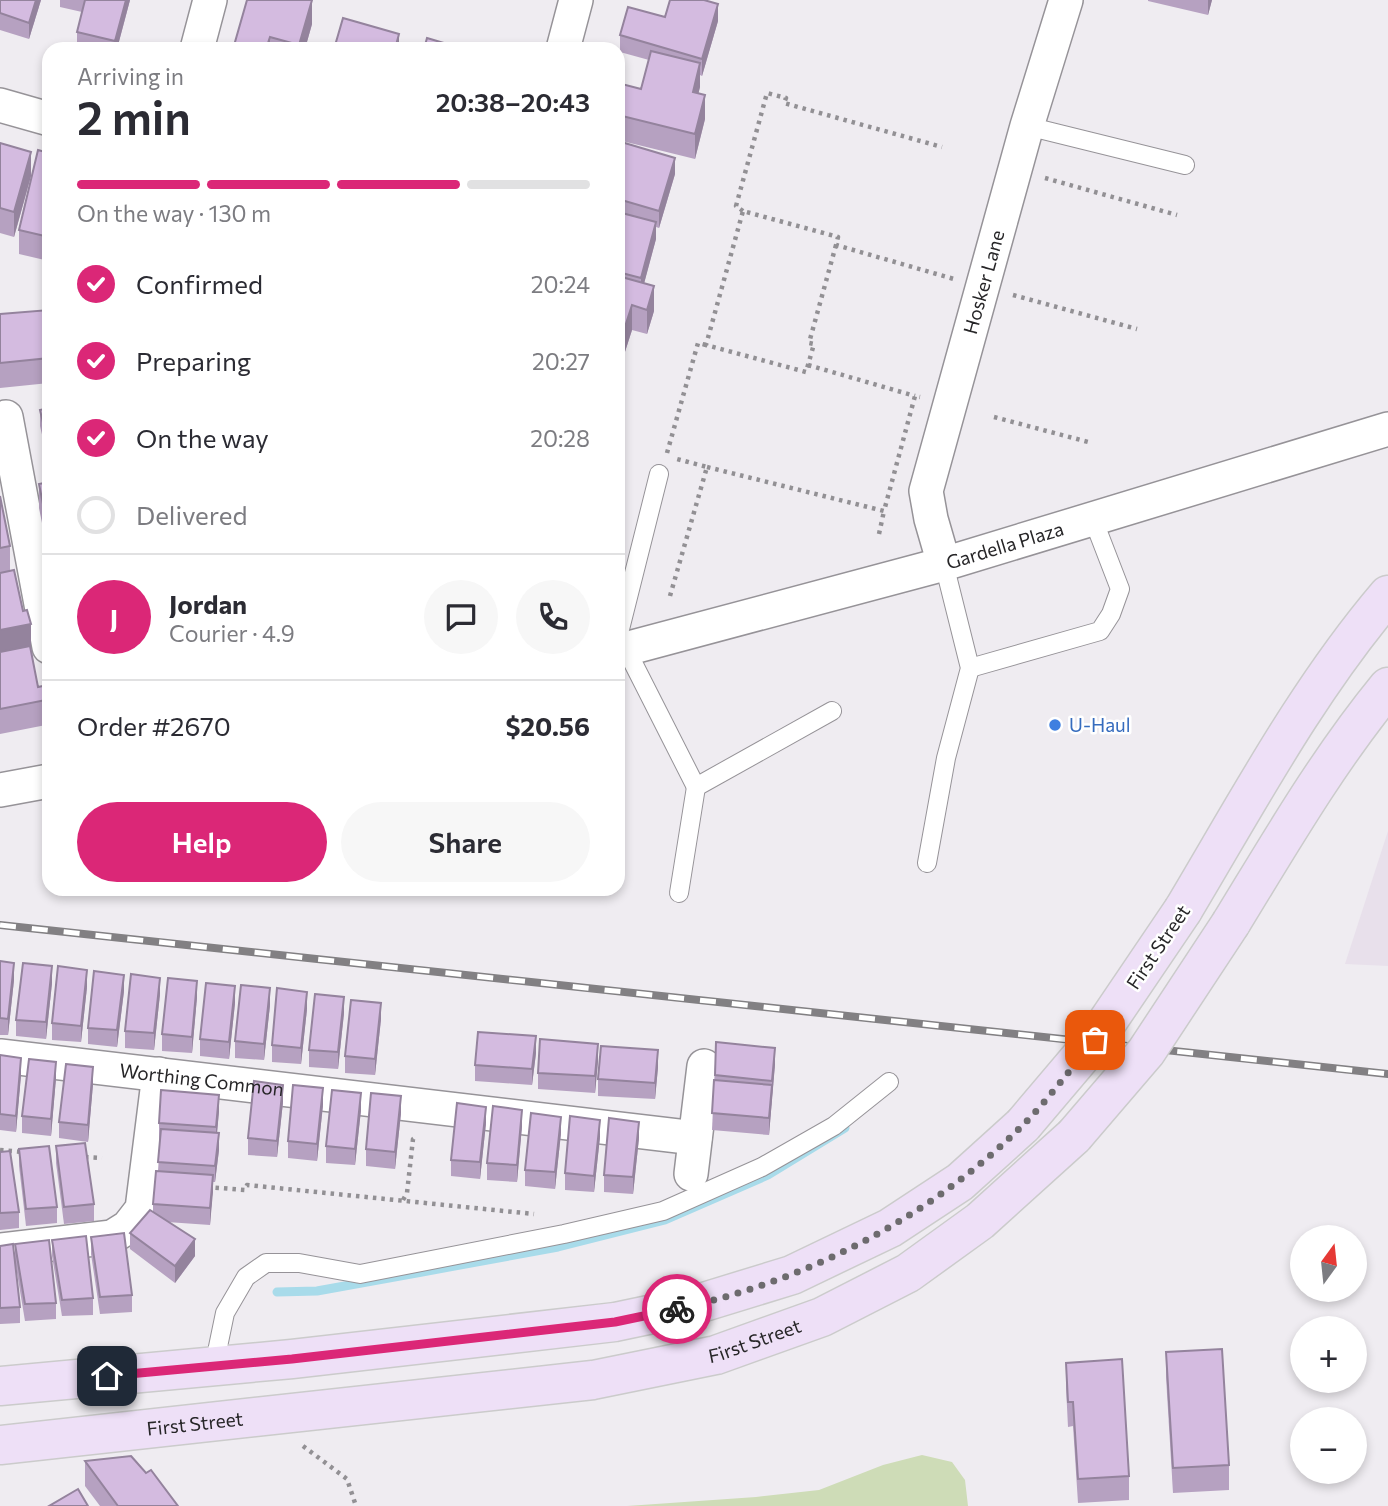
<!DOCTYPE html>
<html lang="en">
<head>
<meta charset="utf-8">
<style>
  :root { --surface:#fff; --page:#f7f7f7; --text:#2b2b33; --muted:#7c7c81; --line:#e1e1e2; --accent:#db2777 }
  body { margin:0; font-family:Commissioner,sans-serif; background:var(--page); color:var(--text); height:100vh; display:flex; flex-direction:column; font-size:26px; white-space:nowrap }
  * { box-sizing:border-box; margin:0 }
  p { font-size:23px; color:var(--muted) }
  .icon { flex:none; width:38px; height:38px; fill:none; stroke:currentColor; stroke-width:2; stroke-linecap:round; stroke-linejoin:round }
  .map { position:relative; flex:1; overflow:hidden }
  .side { position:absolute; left:42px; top:42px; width:583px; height:854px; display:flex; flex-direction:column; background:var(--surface); border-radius:21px; box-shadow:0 4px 10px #0003 }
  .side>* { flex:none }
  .needle { width:46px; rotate:15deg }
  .controls { position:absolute; left:1290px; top:1225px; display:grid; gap:14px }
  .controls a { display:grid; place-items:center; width:77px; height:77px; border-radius:50%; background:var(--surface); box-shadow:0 4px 10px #0003; font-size:35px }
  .pin { position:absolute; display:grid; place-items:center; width:60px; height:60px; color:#fff; margin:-30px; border-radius:14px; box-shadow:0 4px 10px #0006 }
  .courier { position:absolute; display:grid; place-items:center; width:70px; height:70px; margin:-35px; border:5px solid #db2777; border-radius:50%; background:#fff; color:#222; box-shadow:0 2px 9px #0007 }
  .summary em { font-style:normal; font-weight:600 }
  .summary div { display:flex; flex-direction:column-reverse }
  .summary { display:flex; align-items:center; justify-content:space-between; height:119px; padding:0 35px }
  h1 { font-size:46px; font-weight:600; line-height:52px }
  .bar { display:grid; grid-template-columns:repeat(4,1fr); gap:10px 7px; align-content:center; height:84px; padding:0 35px }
  .bar i { height:9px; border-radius:5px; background:var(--line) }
  .bar .on { background:var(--accent) }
  .bar p { grid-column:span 4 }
  .line { display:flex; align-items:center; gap:18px; padding:0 35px; border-top:2px solid var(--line) }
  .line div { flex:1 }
  .round { display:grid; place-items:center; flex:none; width:74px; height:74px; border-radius:37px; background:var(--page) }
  ol { padding:0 35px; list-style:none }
  li { display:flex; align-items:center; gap:21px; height:77px }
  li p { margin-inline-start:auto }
  li .icon { padding:7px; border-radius:50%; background:var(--accent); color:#fff; stroke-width:4 }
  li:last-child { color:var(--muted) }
  li i { width:38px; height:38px; border:4px solid var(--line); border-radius:50% }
  .action { display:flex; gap:14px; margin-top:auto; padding:14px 35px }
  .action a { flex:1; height:80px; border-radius:42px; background:var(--accent); color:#fff; font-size:28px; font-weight:600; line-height:80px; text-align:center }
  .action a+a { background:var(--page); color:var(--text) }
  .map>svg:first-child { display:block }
  .built { fill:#e8e0eb }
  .green { fill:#cedcb7 }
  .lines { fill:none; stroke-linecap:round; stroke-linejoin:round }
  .stream { stroke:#a8dbea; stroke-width:9 }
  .lane-casing { stroke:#969398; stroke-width:20 }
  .street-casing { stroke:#969398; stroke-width:36 }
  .primary-casing { stroke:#cbcbcb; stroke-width:41 }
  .path { stroke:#929094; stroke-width:4.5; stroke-dasharray:3.5 5; stroke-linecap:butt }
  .lane { stroke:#fff; stroke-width:18 }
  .street { stroke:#fff; stroke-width:33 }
  .primary { stroke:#eee0f7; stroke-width:38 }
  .rail-casing { stroke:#828083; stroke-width:8 }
  .rail { stroke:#fff; stroke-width:5; stroke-dasharray:16; stroke-linecap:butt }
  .primary-bridge-casing { stroke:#cbcbcb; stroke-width:41; stroke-linecap:butt }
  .primary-bridge { stroke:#eee0f7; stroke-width:38 }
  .wall { fill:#b6a1c1 }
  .shaded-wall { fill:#94839d }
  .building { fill:#d4bbe0; stroke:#94839d; stroke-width:2 }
  .done { stroke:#6d6b6e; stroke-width:7; stroke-dasharray:0 12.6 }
  .route { stroke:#db2777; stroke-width:9 }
  .shop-dot { fill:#3f7fe0; stroke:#fff; stroke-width:2.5 }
  .labels { text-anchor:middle; stroke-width:5; stroke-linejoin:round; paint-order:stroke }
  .street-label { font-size:19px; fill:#272628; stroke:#fff }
  .shop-label { font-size:19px; fill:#366cbe; stroke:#fff; text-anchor:start }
</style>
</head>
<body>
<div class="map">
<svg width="1388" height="1506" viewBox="0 0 1388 1506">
  <rect width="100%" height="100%" fill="#efecf1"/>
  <polygon class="built" points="1388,831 1388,966 1345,964"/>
  <polygon class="green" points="922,1455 952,1462 965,1480 968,1506 627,1506 756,1497 819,1490 883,1465"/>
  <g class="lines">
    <polyline class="stream" points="277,1292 317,1291 422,1272 558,1247 665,1220 768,1175 845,1128"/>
    <g class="lane-casing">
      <g id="lane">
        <polyline points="1027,126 1185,165"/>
        <polyline points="618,637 659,474"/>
        <polyline points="626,649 696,787 832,711"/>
        <polyline points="970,668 1100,631 1111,614 1120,589 1093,519"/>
        <polyline points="927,863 946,758 970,668 944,564"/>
        <polyline points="679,893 696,787"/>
        <polyline points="214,1366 225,1313 246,1277 266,1263 299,1263 360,1274 564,1234 663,1211 762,1167 834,1126 889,1082"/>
      </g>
    </g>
    <g class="street-casing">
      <g id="street">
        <polyline points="197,49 210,0"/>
        <polyline points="563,49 576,0"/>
        <polyline points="0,105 49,119"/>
        <polyline points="6,417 49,647"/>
        <path id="s1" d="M 944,564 L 931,519 L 926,491 L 1027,126 L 1066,0"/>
        <path id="s2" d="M 618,651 L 944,564 L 1388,429"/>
        <polyline points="0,790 49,781"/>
        <path id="s3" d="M 0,1056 L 695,1138"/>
        <polyline points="691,1174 704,1066"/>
        <polyline points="0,1250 112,1237 128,1227 142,1209 159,1074"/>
      </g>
    </g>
    <g class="primary-casing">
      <g id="primary">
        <path d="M 1183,910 C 1247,803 1307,690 1388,595"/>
        <path d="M 1231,923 C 1280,843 1328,760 1388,687"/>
        <polyline points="0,1386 292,1359 615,1322 691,1306 792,1275 890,1228 960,1182 1023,1125"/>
        <path id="s4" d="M 0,1445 L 593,1380 L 716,1355 L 822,1317 L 908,1273 L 980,1221 L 1074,1136"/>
      </g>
    </g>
    <g class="path">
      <polyline points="1045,178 1177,215"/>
      <polyline points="743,211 736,206 767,93 786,98 784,103 942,147"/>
      <polyline points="836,245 809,343 814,344 806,372 706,345 743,211 838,237 836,245 954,279"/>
      <polyline points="1013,295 1137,329"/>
      <polyline points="808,365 915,396"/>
      <polyline points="994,417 1092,443"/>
      <polyline points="667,453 698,343 706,345"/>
      <polyline points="707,467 884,511 915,396 920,397"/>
      <polyline points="879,534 884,511"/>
      <polyline points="670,596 707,467 677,459"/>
      <polyline points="0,1150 24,1152"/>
      <polyline points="85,1157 102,1158"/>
      <polyline points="207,1187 245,1190 247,1185 534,1214"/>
      <polyline points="403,1200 407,1193 413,1139 416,1137"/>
      <polyline points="303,1446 347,1479 356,1506"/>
    </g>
    <use href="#lane" class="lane"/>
    <use href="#street" class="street"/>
    <use href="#primary" class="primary"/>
    <g class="rail-casing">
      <polyline id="rail" points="0,925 1388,1074"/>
    </g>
    <use href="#rail" class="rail"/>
    <g class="primary-bridge-casing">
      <g id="primary-bridge">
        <polyline points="1023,1125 1095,1040 1183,910"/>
        <polyline points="1074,1136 1146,1052 1231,923"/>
      </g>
    </g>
    <use href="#primary-bridge" class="primary-bridge"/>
  </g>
  <g class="wall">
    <polygon points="0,0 41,0 29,39 0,30"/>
    <polygon points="60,0 130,0 117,49 77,49 77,32 82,12 60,7"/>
    <polygon points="247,0 312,24 305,49 233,49"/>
    <polygon points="1148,0 1212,0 1208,15 1148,1"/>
    <polygon points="665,17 718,21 702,76 700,75 700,87 698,93 705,119 695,159 618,140 618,83 641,89 649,60 620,52 620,35"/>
    <polygon points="618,141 675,174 659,228 656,227 656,239 644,283 654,311 647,334 632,330 622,361 619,360 619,373 618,378"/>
    <polygon points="0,143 31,176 14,237 0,233"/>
    <polygon points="49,153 49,261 19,254 19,230"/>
    <polygon points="49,310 49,383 0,388 0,314"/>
    <polygon points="49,408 49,465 40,426 40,410"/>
    <polygon points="49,482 49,558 39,508 39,484"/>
    <polygon points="0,496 10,546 10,571 0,573"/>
    <polygon points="0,573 31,648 38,687 46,700 46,725 0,734"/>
    <polygon points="0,961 14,980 8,1035 0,1035"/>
    <polygon points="52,983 46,1039 16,1036 16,1020"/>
    <polygon points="87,987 81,1042 52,1040 52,1023"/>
    <polygon points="124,991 117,1047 88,1044 88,1028"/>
    <polygon points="160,994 154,1050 125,1048 125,1031"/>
    <polygon points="197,997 192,1053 162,1051 162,1034"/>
    <polygon points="235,1003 229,1059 200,1056 200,1039"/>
    <polygon points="270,1005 264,1060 235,1058 235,1041"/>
    <polygon points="307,1009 301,1064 272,1062 272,1045"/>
    <polygon points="344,1013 338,1069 309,1067 309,1050"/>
    <polygon points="381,1019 375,1075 345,1073 345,1056"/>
    <polygon points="716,1042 775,1064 769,1135 712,1130"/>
    <polygon points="536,1053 532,1085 475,1081 475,1065"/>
    <polygon points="0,1055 21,1075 16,1132 0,1130"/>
    <polygon points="598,1061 595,1093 538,1089 538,1073"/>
    <polygon points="658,1067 655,1099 598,1096 598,1079"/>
    <polygon points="56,1078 51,1136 22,1133 22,1116"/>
    <polygon points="93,1084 88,1142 59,1138 59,1122"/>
    <polygon points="283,1102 277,1157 248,1155 248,1138"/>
    <polygon points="323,1105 317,1161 288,1158 288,1141"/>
    <polygon points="361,1110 355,1165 326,1163 326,1146"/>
    <polygon points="219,1111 217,1133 219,1150 215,1182 213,1182 210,1225 167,1222 195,1256 175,1283 130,1249 130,1233 153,1213 153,1204 158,1171 160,1140 159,1140 159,1123"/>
    <polygon points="401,1113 395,1169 366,1166 366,1149"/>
    <polygon points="486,1123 480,1179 451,1176 451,1160"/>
    <polygon points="522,1126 517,1182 487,1180 487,1163"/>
    <polygon points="561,1133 555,1189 525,1186 525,1170"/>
    <polygon points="600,1137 594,1192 565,1190 565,1173"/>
    <polygon points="639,1138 633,1194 604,1192 604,1175"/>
    <polygon points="56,1146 94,1204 94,1221 64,1224 56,1163"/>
    <polygon points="19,1149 57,1207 57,1223 26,1226 19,1166"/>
    <polygon points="0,1152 19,1212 19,1228 0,1230"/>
    <polygon points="91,1237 132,1295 132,1312 100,1314 91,1254"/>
    <polygon points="52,1240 93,1298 93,1315 62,1316 52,1256"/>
    <polygon points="15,1244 56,1303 56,1319 25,1321 15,1261"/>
    <polygon points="0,1246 20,1307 20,1323 0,1324"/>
    <polygon points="1166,1352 1229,1465 1229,1490 1173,1493 1166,1377"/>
    <polygon points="1066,1363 1129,1476 1129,1500 1078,1503 1073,1426 1068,1427 1066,1387"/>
    <polygon points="85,1461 146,1473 178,1506 100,1506 85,1486"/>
  </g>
  <g class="shaded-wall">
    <polygon points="36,0 41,0 29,39 29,23"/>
    <polygon points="126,0 130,0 117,49 115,49 115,41"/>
    <polygon points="312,0 312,24 305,49 299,49 299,45"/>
    <polygon points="1208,0 1212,0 1208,15"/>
    <polygon points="718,4 718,21 702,76 702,59"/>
    <polygon points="399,34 399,49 395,49"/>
    <polygon points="270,37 270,49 266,49"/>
    <polygon points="700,63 700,87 693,117 693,92"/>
    <polygon points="705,95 705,119 695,159 695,134"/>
    <polygon points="31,152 31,176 14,237 14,212"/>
    <polygon points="675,158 675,174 659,228 659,211"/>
    <polygon points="656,222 656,239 641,295 641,278"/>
    <polygon points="654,286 654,311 647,334 647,310"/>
    <polygon points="632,305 632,330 622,361 622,336"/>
    <polygon points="619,357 619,373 618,378 618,361"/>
    <polygon points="31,624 31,648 0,655 0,630"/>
    <polygon points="14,963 14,980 8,1035 8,1019"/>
    <polygon points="52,966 52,983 46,1039 46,1022"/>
    <polygon points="87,970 87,987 81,1042 81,1026"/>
    <polygon points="124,975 124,991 117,1047 117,1030"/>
    <polygon points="160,978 160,994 154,1050 154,1033"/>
    <polygon points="197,981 197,997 192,1053 192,1037"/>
    <polygon points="235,986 235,1003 229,1059 229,1042"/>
    <polygon points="270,988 270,1005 264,1060 264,1044"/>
    <polygon points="307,992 307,1009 301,1064 301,1048"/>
    <polygon points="344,997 344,1013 338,1069 338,1052"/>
    <polygon points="381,1003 381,1019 375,1075 375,1059"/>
    <polygon points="536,1036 536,1053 532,1085 532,1069"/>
    <polygon points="598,1044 598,1061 595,1093 595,1076"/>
    <polygon points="775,1048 775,1064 769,1135 769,1118"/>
    <polygon points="658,1050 658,1067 655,1099 655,1083"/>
    <polygon points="21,1058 21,1075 16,1132 16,1116"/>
    <polygon points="56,1062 56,1078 51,1136 51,1119"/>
    <polygon points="93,1067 93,1084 88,1142 88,1125"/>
    <polygon points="283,1085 283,1102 277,1157 277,1141"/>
    <polygon points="323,1088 323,1105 317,1161 317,1144"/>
    <polygon points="361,1093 361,1110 355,1165 355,1149"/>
    <polygon points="219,1095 219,1111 216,1144 216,1127"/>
    <polygon points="401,1096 401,1113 395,1169 395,1152"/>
    <polygon points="486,1107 486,1123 480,1179 480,1162"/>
    <polygon points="522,1110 522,1126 517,1182 517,1165"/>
    <polygon points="561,1117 561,1133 555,1189 555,1172"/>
    <polygon points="600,1120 600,1137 594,1192 594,1176"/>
    <polygon points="639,1122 639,1138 633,1194 633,1177"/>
    <polygon points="219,1133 219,1150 215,1182 215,1166"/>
    <polygon points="213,1175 213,1192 210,1225 210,1208"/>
    <polygon points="195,1239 195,1256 175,1283 175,1266"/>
  </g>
  <g class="building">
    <polygon points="0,0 36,0 29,23 0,13"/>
    <polygon points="85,0 126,0 115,41 77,32"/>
    <polygon points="247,0 312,0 299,45 270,37 266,49 233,49"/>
    <polygon points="670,0 704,0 718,4 702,59 620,35 628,7 665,17"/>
    <polygon points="343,18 399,34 395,49 334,49"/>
    <polygon points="427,38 464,49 424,49"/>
    <polygon points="651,51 700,63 693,92 705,95 695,134 618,115 618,83 641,89"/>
    <polygon points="618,141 675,158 659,211 618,199 618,180 620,173 618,172"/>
    <polygon points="0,143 31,152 14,212 0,208"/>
    <polygon points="38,150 49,153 49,237 19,230"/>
    <polygon points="618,212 656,222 641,278 618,272"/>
    <polygon points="618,276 654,286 647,310 632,305 622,336 618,335"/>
    <polygon points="49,310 49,358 0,363 0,314"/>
    <polygon points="49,408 49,448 40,410"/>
    <polygon points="49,482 49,534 39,484"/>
    <polygon points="0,496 10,546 0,548"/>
    <polygon points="14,570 23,611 27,610 31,624 0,630 0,573"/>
    <polygon points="30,646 38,687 43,686 46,700 0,709 0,652"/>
    <polygon points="0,961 14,963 8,1019 0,1018"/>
    <polygon points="23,963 52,966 46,1022 16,1020"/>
    <polygon points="58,966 87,970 81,1026 52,1023"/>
    <polygon points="94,971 124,975 117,1030 88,1028"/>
    <polygon points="131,974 160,978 154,1033 125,1031"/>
    <polygon points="168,978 197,981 192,1037 162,1034"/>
    <polygon points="206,983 235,986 229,1042 200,1039"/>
    <polygon points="241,985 270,988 264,1044 235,1041"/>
    <polygon points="277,988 307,992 301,1048 272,1045"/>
    <polygon points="315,994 344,997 338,1052 309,1050"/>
    <polygon points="351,1000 381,1003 375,1059 345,1056"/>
    <polygon points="478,1032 536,1036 532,1069 475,1065"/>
    <polygon points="540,1039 598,1044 595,1076 538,1073"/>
    <polygon points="716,1042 775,1048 772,1081 715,1075"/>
    <polygon points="601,1046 658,1050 655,1083 598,1079"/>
    <polygon points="0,1055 21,1058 16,1116 0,1114"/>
    <polygon points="29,1059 56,1062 51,1119 22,1116"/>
    <polygon points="66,1064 93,1067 88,1125 59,1122"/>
    <polygon points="714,1080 772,1085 769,1118 712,1113"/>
    <polygon points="254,1081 283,1085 277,1141 248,1138"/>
    <polygon points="293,1085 323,1088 317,1144 288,1141"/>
    <polygon points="161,1090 219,1095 216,1127 159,1123"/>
    <polygon points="332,1090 361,1093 355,1149 326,1146"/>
    <polygon points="371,1093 401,1096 395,1152 366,1149"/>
    <polygon points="457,1103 486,1107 480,1162 451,1160"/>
    <polygon points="493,1106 522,1110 517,1165 487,1163"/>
    <polygon points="531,1113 561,1117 555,1172 525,1170"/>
    <polygon points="570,1116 600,1120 594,1176 565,1173"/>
    <polygon points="609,1118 639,1122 633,1177 604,1175"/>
    <polygon points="161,1129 219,1133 215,1166 158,1162"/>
    <polygon points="85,1143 94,1204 64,1207 56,1146"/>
    <polygon points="49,1146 57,1207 26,1209 19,1149"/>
    <polygon points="10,1151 19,1212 0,1213 0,1152"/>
    <polygon points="156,1171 213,1175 210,1208 153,1204"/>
    <polygon points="150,1210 195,1239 175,1266 130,1233"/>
    <polygon points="124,1233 132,1295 100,1297 91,1237"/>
    <polygon points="86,1236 93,1298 62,1300 52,1240"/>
    <polygon points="49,1240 56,1303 25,1304 15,1244"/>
    <polygon points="13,1244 20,1307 0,1308 0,1246"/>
    <polygon points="1222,1349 1229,1465 1173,1468 1166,1352"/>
    <polygon points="1122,1359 1129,1476 1078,1479 1073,1402 1068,1402 1066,1363"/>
    <polygon points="131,1456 146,1473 151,1470 178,1506 118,1506 85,1461"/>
    <polygon points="78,1489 88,1506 49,1506"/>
  </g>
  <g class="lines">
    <path class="done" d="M 677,1309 C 806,1281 928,1219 1022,1126 C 1048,1100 1071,1068 1095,1040"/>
    <polyline class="route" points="107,1376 292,1359 615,1322 677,1309"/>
  </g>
  <circle class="shop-dot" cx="1055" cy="725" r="7"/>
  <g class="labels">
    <g class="street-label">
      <text dy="7" stroke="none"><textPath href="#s1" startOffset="292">Hosker Lane</textPath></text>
      <text dy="7" stroke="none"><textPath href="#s2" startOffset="401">Gardella Plaza</textPath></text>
      <text transform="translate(1158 947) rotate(-56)" y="7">First Street</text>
      <text dy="7" stroke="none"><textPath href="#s3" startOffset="203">Worthing Common</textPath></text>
      <text dy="7" stroke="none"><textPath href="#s4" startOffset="763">First Street</textPath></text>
      <text dy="7" stroke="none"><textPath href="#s4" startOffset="196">First Street</textPath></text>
    </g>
    <g class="shop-label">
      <text x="1069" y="732">U-Haul</text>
    </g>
  </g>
</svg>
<div class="controls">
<a><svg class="needle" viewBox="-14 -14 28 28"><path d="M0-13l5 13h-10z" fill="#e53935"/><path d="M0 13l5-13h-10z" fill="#7c7c81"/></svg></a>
<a>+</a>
<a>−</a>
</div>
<div class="pin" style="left:1095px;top:1040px;background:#ea580c"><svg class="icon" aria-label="bag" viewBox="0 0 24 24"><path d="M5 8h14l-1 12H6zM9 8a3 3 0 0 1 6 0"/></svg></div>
<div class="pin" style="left:107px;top:1376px;background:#1f2937"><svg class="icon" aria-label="home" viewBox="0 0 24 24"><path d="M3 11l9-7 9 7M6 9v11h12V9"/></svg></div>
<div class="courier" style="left:677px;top:1309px"><svg class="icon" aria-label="bike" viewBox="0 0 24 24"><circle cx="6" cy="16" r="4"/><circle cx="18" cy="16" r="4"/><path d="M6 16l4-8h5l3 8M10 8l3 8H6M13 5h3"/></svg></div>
<section class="side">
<div class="summary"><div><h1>2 min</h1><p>Arriving in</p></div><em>20:38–20:43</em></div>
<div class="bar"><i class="on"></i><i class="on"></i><i class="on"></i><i></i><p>On the way · 130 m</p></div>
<ol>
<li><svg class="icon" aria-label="check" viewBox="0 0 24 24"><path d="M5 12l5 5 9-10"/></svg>Confirmed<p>20:24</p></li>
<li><svg class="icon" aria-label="check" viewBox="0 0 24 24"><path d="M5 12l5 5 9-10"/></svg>Preparing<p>20:27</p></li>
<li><svg class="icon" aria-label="check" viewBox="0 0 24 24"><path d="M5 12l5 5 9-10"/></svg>On the way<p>20:28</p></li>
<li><i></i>Delivered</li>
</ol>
<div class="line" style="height:126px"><b class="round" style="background:var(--accent);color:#fff">J</b><div><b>Jordan</b><p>Courier · 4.9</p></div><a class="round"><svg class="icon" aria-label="chat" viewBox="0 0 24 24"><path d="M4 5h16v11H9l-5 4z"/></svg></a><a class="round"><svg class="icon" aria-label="phone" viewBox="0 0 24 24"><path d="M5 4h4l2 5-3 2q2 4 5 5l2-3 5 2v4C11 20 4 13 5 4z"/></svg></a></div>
<div class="line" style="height:91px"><div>Order #2670</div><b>$20.56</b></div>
<div class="action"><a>Help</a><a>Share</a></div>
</section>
</div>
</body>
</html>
